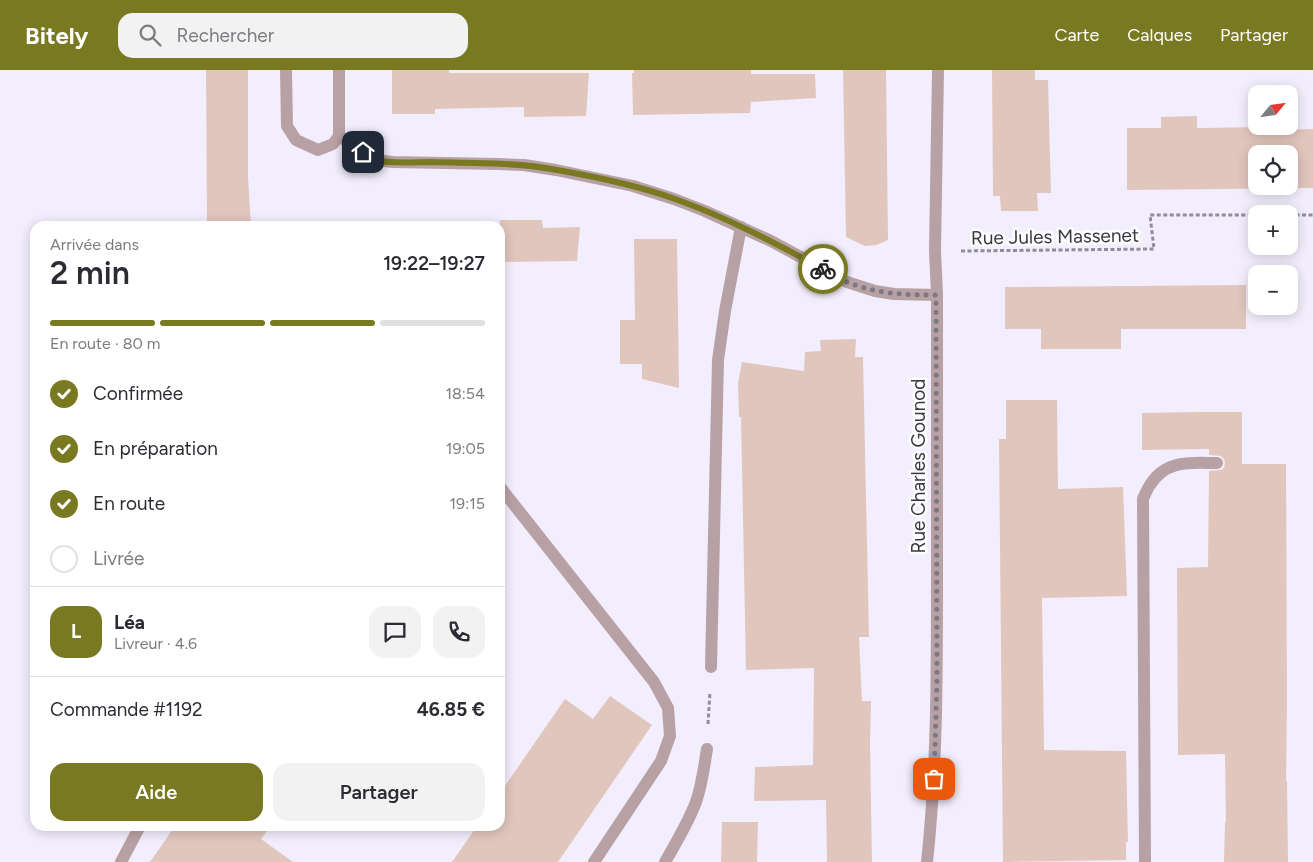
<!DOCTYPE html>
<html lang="fr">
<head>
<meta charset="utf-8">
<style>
  :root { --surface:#fff; --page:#f2f2f3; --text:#2b2b33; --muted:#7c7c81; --line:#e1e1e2; --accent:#787920 }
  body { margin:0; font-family:Figtree,sans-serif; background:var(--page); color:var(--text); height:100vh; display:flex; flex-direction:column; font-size:19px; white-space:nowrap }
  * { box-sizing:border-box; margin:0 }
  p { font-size:16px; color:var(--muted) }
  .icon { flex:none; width:28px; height:28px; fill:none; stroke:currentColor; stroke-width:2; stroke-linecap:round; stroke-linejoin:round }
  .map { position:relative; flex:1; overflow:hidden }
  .side { position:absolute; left:30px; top:151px; width:475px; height:610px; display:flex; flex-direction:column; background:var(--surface); border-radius:15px; box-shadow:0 2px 12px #0003 }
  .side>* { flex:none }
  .needle { width:32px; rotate:61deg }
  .buttons { position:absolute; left:1248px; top:15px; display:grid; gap:10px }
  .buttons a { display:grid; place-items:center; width:50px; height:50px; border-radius:10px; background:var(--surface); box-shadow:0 2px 12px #0003; font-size:25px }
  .pin { position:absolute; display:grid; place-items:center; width:42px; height:42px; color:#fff; margin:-21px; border-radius:10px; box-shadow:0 2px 8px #0006 }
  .courier { position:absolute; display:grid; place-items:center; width:50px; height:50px; margin:-25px; border:4px solid #787920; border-radius:50%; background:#fff; color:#222; box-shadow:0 1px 6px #0007 }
  .head em { font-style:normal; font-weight:600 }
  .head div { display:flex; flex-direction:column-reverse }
  .head { display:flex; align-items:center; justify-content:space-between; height:85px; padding:0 20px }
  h1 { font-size:32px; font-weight:600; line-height:38px }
  .bar { display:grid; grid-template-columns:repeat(4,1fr); gap:8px 5px; align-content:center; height:60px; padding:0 20px }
  .bar i { height:6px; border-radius:4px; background:var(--line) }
  .bar .selected { background:var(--accent) }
  .bar p { grid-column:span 4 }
  .line { display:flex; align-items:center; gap:12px; padding:0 20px; border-top:1px solid var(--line) }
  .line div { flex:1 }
  .round { display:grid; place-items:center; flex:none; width:52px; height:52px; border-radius:15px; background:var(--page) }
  ol { padding:0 20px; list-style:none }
  li { display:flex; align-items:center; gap:15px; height:55px }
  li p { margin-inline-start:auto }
  li .icon { padding:5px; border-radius:50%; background:var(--accent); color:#fff; stroke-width:4 }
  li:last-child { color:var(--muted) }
  li i { width:28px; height:28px; border:2px solid var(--line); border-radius:50% }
  .cta { display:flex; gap:10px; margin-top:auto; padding:10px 20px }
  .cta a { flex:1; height:58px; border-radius:15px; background:var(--accent); color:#fff; font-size:20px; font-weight:600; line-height:58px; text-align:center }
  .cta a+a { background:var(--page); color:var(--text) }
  header { display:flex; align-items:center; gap:30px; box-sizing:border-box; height:70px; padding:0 25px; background:var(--accent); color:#fff }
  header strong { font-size:24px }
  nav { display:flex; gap:28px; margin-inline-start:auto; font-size:18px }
  .search { width:350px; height:45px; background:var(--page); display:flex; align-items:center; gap:12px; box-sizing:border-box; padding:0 18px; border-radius:15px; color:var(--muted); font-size:19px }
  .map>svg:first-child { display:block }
  .building { fill:#e1c6be; fill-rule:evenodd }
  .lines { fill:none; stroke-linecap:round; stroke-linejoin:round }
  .path { stroke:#908d99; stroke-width:3; stroke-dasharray:4 2.5; stroke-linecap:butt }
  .service { stroke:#b8a1a5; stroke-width:12 }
  .minor { stroke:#b8a1a5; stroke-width:12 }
  .done { stroke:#7b7783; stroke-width:5; stroke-dasharray:0 9 }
  .route { stroke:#787920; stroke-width:6 }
  .labels { text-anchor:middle; stroke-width:5; stroke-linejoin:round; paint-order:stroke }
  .street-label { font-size:19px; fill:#3a3741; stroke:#fefefe }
</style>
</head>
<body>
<header>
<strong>Bitely</strong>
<div class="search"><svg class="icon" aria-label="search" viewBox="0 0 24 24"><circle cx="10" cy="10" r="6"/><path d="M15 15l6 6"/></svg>Rechercher</div>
<nav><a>Carte</a><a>Calques</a><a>Partager</a></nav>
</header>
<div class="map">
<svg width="1313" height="792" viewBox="0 0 1313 792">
  <rect width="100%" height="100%" fill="#f3eefd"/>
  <g class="building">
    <polygon points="206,0 248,0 248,107 251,156 207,156"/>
    <polygon points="392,0 449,0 449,3 589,3 586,46 524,47 524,37 435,39 435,44 392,44"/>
    <polygon points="634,0 751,0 751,4 815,4 816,28 751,32 750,43 633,45 632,3 634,3"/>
    <polygon points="843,0 886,0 888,170 877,175 865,176 846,167"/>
    <polygon points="992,0 1035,0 1035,10 1048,10 1051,123 1037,123 1038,141 1001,141 1000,126 993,126"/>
    <path d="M 1197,46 L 1197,58 L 1273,57 L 1273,60 L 1313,59 L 1313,118 L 1127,120 L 1127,58 L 1161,58 L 1161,47 ZM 1256,84 L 1289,84 L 1289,116 L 1256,116 Z"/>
    <polygon points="500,150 542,150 543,158 580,157 577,191 500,192"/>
    <polygon points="634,169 677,169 679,318 642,309 642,294 620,294 620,250 635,250"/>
    <polygon points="1246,215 1246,259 1121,259 1121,279 1041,279 1041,259 1005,259 1005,217"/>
    <polygon points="856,269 855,287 863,287 869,567 859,567 862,631 871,631 870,673 872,792 827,792 826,730 754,731 755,697 813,695 814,598 746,600 741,347 739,347 738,313 742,292 804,301 805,282 821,281 820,270"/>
    <polygon points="1006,330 1057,330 1058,419 1123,417 1127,526 1042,528 1044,680 1126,681 1128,772 1126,772 1126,790 1003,792 999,369 1006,369"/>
    <polygon points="1196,342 1242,342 1242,394 1286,394 1287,631 1286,711 1287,711 1288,792 1224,792 1225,752 1226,752 1225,684 1178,685 1177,498 1208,497 1209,401 1221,400 1224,398 1225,393 1224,389 1221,386 1209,385 1209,379 1142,380 1142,343"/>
    <polygon points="610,626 652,655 558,792 452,792 477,756 500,756 500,723 565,629 593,649"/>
    <polygon points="722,752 758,752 757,792 721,792"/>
    <polygon points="175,756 271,756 261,769 293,792 150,792"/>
  </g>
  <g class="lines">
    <g class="path">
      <polyline points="1289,145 1313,145"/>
      <polyline points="961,181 1154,179 1150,145 1256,145"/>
      <polyline points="708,654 710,622"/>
    </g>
    <g class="service">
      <polyline points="500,417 654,612 668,638 670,666 661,691 594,792"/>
      <polyline points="121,792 140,756"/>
      <path d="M 1145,792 L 1143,429 C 1145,425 1147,419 1150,415 C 1166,389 1191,393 1217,393"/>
    </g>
    <g class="minor">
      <polyline points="286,0 287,56 296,70 318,80 333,74 339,66 339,0"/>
      <polyline points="339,66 375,90 393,92 498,94 524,95 556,100 633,116 674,129 705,141 771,171 847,212 875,221 894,224 937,225"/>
      <polyline points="711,597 718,290 725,241 741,157"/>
      <path d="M 665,792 C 676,773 688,753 696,732 C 702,715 704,697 707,679"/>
      <path d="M 927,792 C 937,699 937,606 937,512 C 937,417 937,321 937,225 L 935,181 L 938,0"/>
    </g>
  </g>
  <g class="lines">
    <path class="done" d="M 823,199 C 831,203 839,208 847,212 C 877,224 905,225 936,225 L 937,610 L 934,709"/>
    <path class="route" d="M 363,82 C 367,84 371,88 376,90 C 390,94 414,92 429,92 C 472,93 515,92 557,100 C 597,107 637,115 675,129 C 726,147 775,173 823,199"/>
  </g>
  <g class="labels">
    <g class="street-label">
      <text transform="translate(1055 166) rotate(-1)" y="7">Rue Jules Massenet</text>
      <text transform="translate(918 396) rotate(-90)" y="7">Rue Charles Gounod</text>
    </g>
  </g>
</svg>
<div class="buttons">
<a><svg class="needle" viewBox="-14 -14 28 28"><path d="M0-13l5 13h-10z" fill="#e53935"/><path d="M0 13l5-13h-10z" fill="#7c7c81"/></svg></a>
<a><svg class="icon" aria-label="locate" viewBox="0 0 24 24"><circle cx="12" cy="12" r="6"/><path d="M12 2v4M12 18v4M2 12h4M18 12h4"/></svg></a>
<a>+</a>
<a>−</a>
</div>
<div class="pin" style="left:934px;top:709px;background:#ea580c"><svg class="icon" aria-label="bag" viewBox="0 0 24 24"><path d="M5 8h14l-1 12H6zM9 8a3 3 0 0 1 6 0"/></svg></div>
<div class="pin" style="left:363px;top:82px;background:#1f2937"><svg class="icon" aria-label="home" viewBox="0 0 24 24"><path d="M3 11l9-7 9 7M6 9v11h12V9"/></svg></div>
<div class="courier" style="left:823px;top:199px"><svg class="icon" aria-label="bike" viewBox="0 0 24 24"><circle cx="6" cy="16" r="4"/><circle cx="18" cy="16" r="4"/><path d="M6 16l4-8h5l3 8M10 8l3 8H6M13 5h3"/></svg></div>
<section class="side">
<div class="head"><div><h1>2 min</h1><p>Arrivée dans</p></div><em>19:22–19:27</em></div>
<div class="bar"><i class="selected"></i><i class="selected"></i><i class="selected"></i><i></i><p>En route · 80 m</p></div>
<ol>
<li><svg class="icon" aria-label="check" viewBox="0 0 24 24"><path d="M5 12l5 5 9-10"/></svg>Confirmée<p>18:54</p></li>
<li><svg class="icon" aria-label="check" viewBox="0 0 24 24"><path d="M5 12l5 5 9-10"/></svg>En préparation<p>19:05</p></li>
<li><svg class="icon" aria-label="check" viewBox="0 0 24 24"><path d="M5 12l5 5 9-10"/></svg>En route<p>19:15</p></li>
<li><i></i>Livrée</li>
</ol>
<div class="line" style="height:90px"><b class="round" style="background:var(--accent);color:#fff">L</b><div><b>Léa</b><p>Livreur · 4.6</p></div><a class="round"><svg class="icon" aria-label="chat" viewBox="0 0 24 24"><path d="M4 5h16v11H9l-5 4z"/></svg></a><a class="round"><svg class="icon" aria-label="phone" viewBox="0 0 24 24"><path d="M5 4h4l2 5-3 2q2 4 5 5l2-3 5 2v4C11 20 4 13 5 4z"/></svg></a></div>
<div class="line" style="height:65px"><div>Commande #1192</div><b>46.85 €</b></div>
<div class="cta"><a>Aide</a><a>Partager</a></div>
</section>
</div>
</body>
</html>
